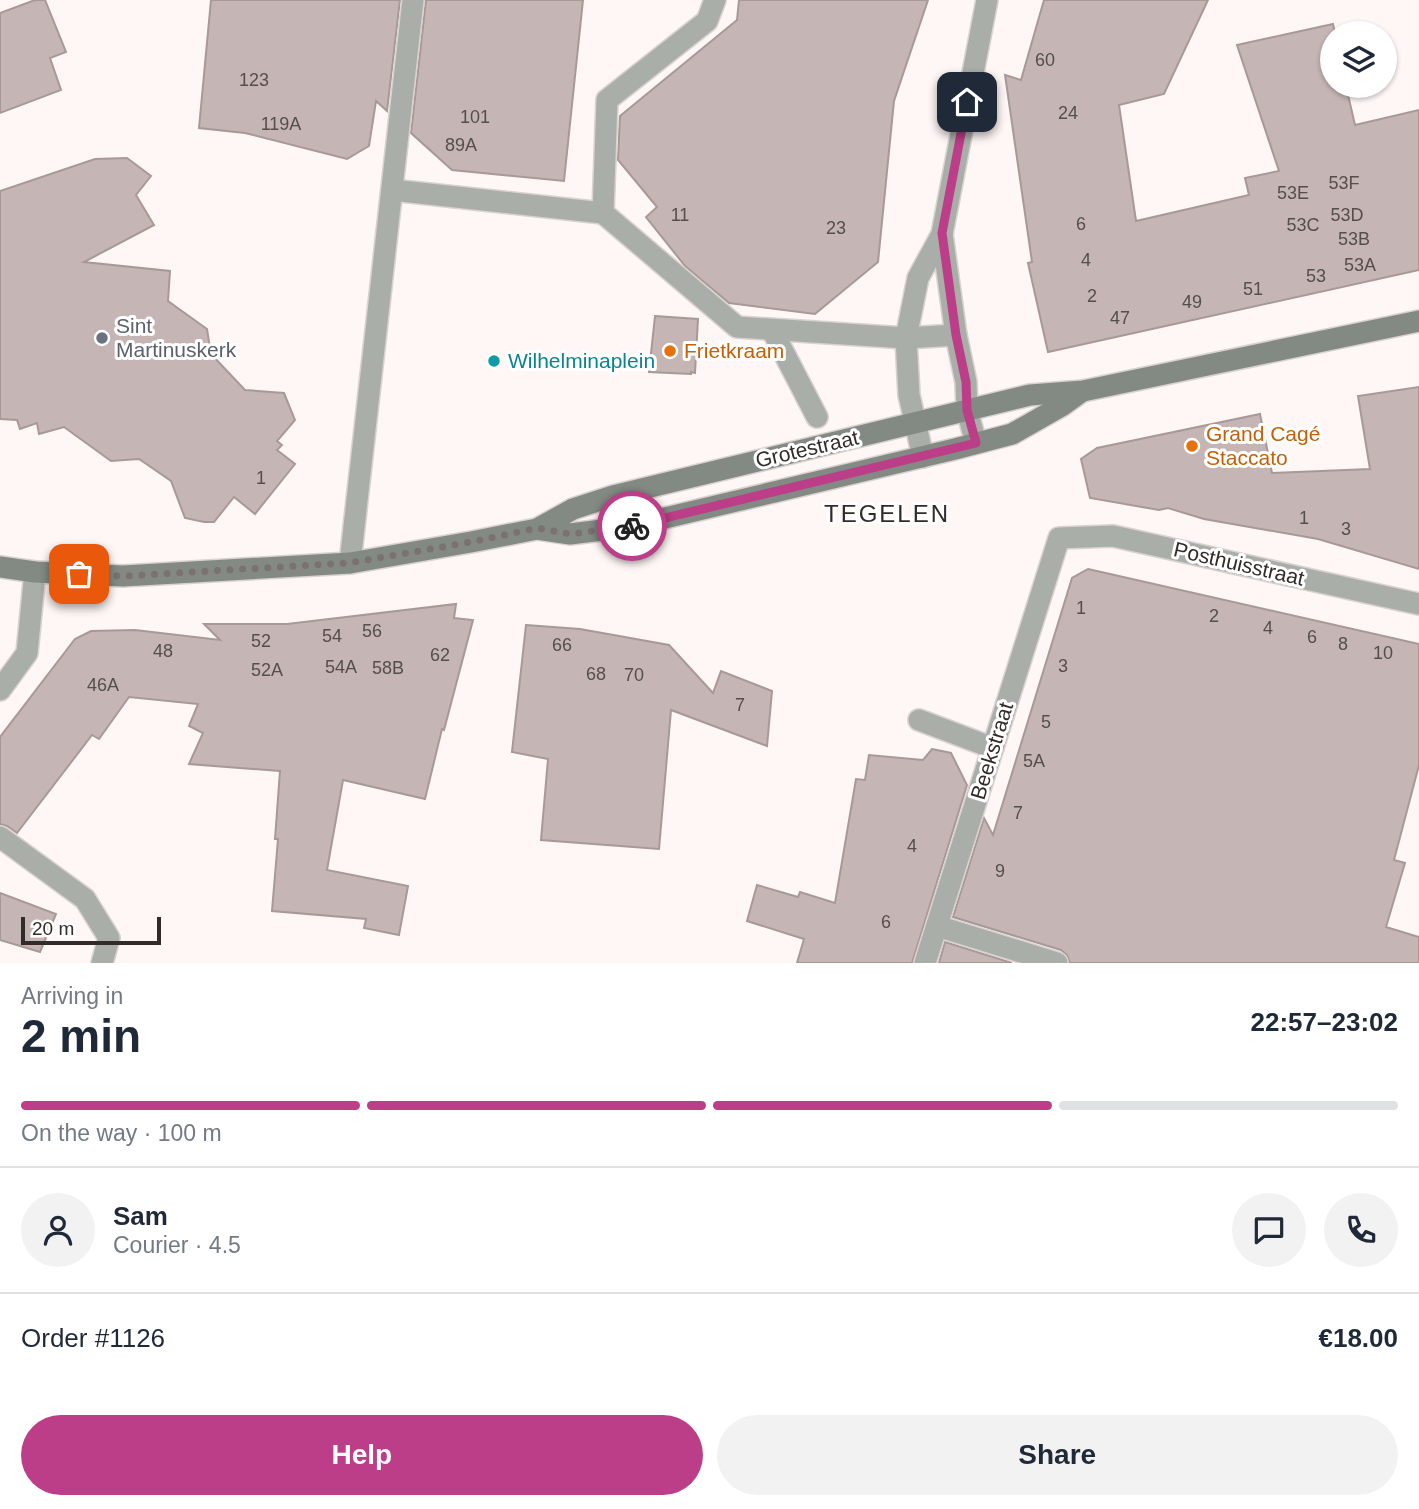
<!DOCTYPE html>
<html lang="en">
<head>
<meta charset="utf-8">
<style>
  :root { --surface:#fff; --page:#f2f2f3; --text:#1f2937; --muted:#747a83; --line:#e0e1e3; --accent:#bc3d88 }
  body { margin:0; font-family:Helvetica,sans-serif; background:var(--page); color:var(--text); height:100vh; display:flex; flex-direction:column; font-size:26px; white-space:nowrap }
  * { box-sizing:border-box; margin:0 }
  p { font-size:23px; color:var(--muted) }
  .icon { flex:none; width:38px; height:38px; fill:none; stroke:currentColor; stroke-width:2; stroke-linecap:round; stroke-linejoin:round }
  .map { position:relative; height:963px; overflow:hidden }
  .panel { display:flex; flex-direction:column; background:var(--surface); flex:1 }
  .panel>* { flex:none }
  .fabs { position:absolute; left:1320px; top:21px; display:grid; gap:14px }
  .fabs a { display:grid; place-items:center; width:77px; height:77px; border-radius:50%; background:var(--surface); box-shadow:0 2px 5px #0004; font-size:35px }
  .scale { position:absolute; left:21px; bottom:18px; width:140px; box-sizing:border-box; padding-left:7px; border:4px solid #312b29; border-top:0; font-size:19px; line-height:24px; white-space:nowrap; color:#312b29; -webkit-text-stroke:5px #fff; paint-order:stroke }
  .pin { position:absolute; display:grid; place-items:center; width:60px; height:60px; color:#fff; margin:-30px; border-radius:14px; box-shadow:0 4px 10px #0006 }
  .courier { position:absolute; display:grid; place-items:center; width:70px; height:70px; margin:-35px; border:5px solid #bc3d88; border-radius:50%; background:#fff; color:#222; box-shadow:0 2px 9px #0007 }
  .head em { font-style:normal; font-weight:700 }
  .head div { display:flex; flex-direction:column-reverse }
  .head { display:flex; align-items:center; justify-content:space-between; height:119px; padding:0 21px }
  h1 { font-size:46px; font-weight:700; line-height:52px }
  .bar { display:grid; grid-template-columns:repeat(4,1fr); gap:10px 7px; align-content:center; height:84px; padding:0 21px }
  .bar i { height:9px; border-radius:5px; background:var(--line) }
  .bar .on { background:var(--accent) }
  .bar p { grid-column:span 4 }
  .line { display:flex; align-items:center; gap:18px; padding:0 21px; border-top:2px solid var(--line) }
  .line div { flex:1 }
  .round { display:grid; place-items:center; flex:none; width:74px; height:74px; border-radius:37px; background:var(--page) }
  .primary-button { display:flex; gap:14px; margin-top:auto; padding:14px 21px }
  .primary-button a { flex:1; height:80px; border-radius:42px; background:var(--accent); color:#fff; font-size:28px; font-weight:700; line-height:80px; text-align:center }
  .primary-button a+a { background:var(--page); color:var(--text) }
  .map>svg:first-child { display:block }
  .building { fill:#c5b5b4; stroke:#a89997; stroke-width:2 }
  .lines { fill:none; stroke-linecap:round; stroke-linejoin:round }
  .lane-casing { stroke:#d9d2d0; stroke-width:24 }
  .street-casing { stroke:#d9d2d0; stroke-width:24 }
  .secondary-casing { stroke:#d9d2d0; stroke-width:24 }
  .lane { stroke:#aaaea9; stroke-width:21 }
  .street { stroke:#aaaea9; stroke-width:21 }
  .secondary { stroke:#838a83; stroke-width:21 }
  .done { stroke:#797270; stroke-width:7; stroke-dasharray:0 12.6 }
  .route { stroke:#bc3d88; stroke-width:9 }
  .worship-dot { fill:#6b7280; stroke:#fff; stroke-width:2.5 }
  .food-dot { fill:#e8710a; stroke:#fff; stroke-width:2.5 }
  .culture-dot { fill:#0f9aa8; stroke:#fff; stroke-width:2.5 }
  .labels { text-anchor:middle; stroke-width:6; stroke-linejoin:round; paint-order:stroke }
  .number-label { font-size:18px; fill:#564e4c }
  .worship-label { font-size:21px; fill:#5b616d; stroke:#fff; text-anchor:start }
  .food-label { font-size:21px; fill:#c56008; stroke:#fff; text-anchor:start }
  .culture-label { font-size:21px; fill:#0d838f; stroke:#fff; text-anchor:start }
  .street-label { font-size:21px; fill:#312b29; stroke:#fff }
  .quarter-label { font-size:24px; letter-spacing:2px; fill:#312b29; stroke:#fff }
</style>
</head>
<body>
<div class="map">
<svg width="1419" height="963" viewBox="0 0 1419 963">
  <rect width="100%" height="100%" fill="#fef7f5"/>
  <g class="building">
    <polygon points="35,0 45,0 66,52 50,58 61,90 0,113 0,13"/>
    <polygon points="211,0 400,0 387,111 376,101 369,146 347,159 245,133 199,128"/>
    <polygon points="426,0 583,0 564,181 452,170 411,133"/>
    <polygon points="739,0 928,0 894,101 878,262 815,314 729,303 685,266 646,217 657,207 618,160 620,116 737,20"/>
    <polygon points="1044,0 1208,0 1164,94 1119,105 1136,221 1249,195 1245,178 1279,171 1237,45 1333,24 1335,33 1332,33 1332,86 1346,86 1355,125 1419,110 1419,270 1048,352 1028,263 1032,262 1005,75 1021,80"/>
    <polygon points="127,158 151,176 136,195 154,225 84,262 170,271 168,301 207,329 211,354 245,390 284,393 295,420 277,441 282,445 277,450 295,464 255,514 234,497 214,522 204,522 185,518 171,481 139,459 111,461 64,427 39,434 37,423 20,429 17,420 0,419 0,191 95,159"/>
    <polygon points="655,316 698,319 695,373 691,372 691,374 649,372"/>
    <polygon points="1419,387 1419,569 1318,539 1204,519 1168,508 1159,510 1090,498 1081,459 1097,448 1260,414 1272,473 1370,469 1358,396"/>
    <polygon points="1088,569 1419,644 1419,765 1394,860 1405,863 1386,927 1419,937 1419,963 1070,963 1067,955 1061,950 953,917 984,818 993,835 1072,578"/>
    <polygon points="456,604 454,618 473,620 444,730 442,729 425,799 343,780 327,870 408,886 399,935 364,928 366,919 272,911 278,839 275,839 280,771 189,764 203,733 189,726 198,704 129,697 99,739 92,735 17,833 7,826 0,824 0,737 75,639 91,631 135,630 220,640 204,624 287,624"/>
    <polygon points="526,625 580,629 669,645 713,693 721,671 772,691 767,746 671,710 659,849 541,840 548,759 512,752"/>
    <polygon points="932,749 951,753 967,785 912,963 797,963 804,939 747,921 757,885 798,897 800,892 835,903 856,779 865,780 869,755 923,760"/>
    <polygon points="0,893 56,914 40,952 0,940"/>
    <polygon points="945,942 1012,963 939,963"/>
  </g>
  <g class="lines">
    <g class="lane-casing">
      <polyline id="lane" points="919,720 993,748"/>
    </g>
    <g class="street-casing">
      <g id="street">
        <polyline points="715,0 707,21 607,100 603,213 737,327 906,338 956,335"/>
        <polyline points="392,190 603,213"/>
        <polyline points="942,234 956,335 966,382 967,410 976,443"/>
        <polyline points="772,330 817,417"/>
        <polyline points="923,457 909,395 906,338 918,278 942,234 987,0"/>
        <polyline points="350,563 413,0"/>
        <polyline points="0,690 27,653 35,572"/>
        <polyline points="0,837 85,899 109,938 102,963"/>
        <polyline points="937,926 1057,963"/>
        <polyline points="925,963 1059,538 1113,536 1419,604"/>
      </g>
    </g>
    <g class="secondary-casing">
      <g id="secondary">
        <polyline points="537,529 570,534 627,527 955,449 1012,434 1063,405 1081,392"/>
        <polyline points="0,567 35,572 123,576 350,563 471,542 537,529 573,509 613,496 1030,395 1083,391 1419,321"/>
      </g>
    </g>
    <use href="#lane" class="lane"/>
    <use href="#street" class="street"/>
    <use href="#secondary" class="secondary"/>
  </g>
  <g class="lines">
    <polyline class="done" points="79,574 123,576 349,563 471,542 537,528 570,534 632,526"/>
    <polyline class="route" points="632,526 976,443 967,410 966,382 956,335 942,233 967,102"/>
  </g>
  <circle class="worship-dot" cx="102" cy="338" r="7"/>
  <g class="food-dot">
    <circle cx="670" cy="351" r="7"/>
    <circle cx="1192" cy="446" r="7"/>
  </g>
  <circle class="culture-dot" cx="494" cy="361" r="7"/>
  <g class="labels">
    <g class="number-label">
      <text x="1045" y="66">60</text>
      <text x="254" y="86">123</text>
      <text x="1068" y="119">24</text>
      <text x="475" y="123">101</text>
      <text x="281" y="130">119A</text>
      <text x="461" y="151">89A</text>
      <text x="1344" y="189">53F</text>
      <text x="1293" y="199">53E</text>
      <text x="680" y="221">11</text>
      <text x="1347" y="221">53D</text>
      <text x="1081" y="230">6</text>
      <text x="1303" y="231">53C</text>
      <text x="836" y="234">23</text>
      <text x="1354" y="245">53B</text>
      <text x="1086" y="266">4</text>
      <text x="1360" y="271">53A</text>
      <text x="1316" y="282">53</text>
      <text x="1253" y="295">51</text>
      <text x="1092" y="302">2</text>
      <text x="1192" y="308">49</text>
      <text x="1120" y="324">47</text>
      <text x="261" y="484">1</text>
      <text x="1304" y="524">1</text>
      <text x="1346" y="535">3</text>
      <text x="1081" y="614">1</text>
      <text x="1214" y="622">2</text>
      <text x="1268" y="634">4</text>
      <text x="372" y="637">56</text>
      <text x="332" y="642">54</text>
      <text x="1312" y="643">6</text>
      <text x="261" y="647">52</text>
      <text x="1343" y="650">8</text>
      <text x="562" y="651">66</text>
      <text x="163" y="657">48</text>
      <text x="1383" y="659">10</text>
      <text x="440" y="661">62</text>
      <text x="1063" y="672">3</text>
      <text x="341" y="673">54A</text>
      <text x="388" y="674">58B</text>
      <text x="267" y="676">52A</text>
      <text x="596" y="680">68</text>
      <text x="634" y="681">70</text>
      <text x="103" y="691">46A</text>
      <text x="740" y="711">7</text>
      <text x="1046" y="728">5</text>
      <text x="1034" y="767">5A</text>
      <text x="1018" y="819">7</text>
      <text x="912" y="852">4</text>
      <text x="1000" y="877">9</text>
      <text x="886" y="928">6</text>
    </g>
    <g class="worship-label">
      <text x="116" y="333">Sint<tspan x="116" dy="24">Martinuskerk</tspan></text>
    </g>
    <g class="food-label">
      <text x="684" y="358">Frietkraam</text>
      <text x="1206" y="441">Grand Cagé<tspan x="1206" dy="24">Staccato</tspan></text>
    </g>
    <g class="culture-label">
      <text x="508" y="368">Wilhelminaplein</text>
    </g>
    <g class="street-label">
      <text transform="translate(807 449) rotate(-13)" y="7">Grotestraat</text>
      <text transform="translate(1239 564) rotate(13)" y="7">Posthuisstraat</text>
      <text transform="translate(992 751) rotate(-73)" y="7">Beekstraat</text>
    </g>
    <g class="quarter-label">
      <text x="887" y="522">TEGELEN</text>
    </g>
  </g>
</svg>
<div class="fabs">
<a><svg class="icon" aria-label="layers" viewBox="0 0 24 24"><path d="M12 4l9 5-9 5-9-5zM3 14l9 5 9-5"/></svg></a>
</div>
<div class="scale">20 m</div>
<div class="pin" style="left:79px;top:574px;background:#ea580c"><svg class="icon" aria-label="bag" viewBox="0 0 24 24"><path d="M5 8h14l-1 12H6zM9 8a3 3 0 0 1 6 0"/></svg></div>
<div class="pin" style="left:967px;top:102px;background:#1f2937"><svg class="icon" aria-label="home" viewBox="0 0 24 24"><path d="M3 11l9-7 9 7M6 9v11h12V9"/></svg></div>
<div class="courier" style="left:632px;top:526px"><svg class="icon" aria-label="bike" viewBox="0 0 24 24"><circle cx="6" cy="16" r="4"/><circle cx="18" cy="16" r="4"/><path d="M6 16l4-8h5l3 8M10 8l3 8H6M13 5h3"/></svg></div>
</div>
<section class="panel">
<div class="head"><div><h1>2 min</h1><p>Arriving in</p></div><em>22:57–23:02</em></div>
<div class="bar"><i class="on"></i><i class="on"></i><i class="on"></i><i></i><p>On the way · 100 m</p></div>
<div class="line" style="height:126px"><a class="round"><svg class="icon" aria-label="person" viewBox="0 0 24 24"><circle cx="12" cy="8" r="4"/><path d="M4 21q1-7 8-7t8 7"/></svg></a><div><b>Sam</b><p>Courier · 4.5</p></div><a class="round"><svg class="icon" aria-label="chat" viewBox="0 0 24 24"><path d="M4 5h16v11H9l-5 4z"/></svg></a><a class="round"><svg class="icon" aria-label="phone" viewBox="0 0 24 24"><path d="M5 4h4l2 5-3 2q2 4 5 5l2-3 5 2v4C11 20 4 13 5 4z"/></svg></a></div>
<div class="line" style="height:91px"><div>Order #1126</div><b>€18.00</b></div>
<div class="primary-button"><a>Help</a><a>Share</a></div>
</section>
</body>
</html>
